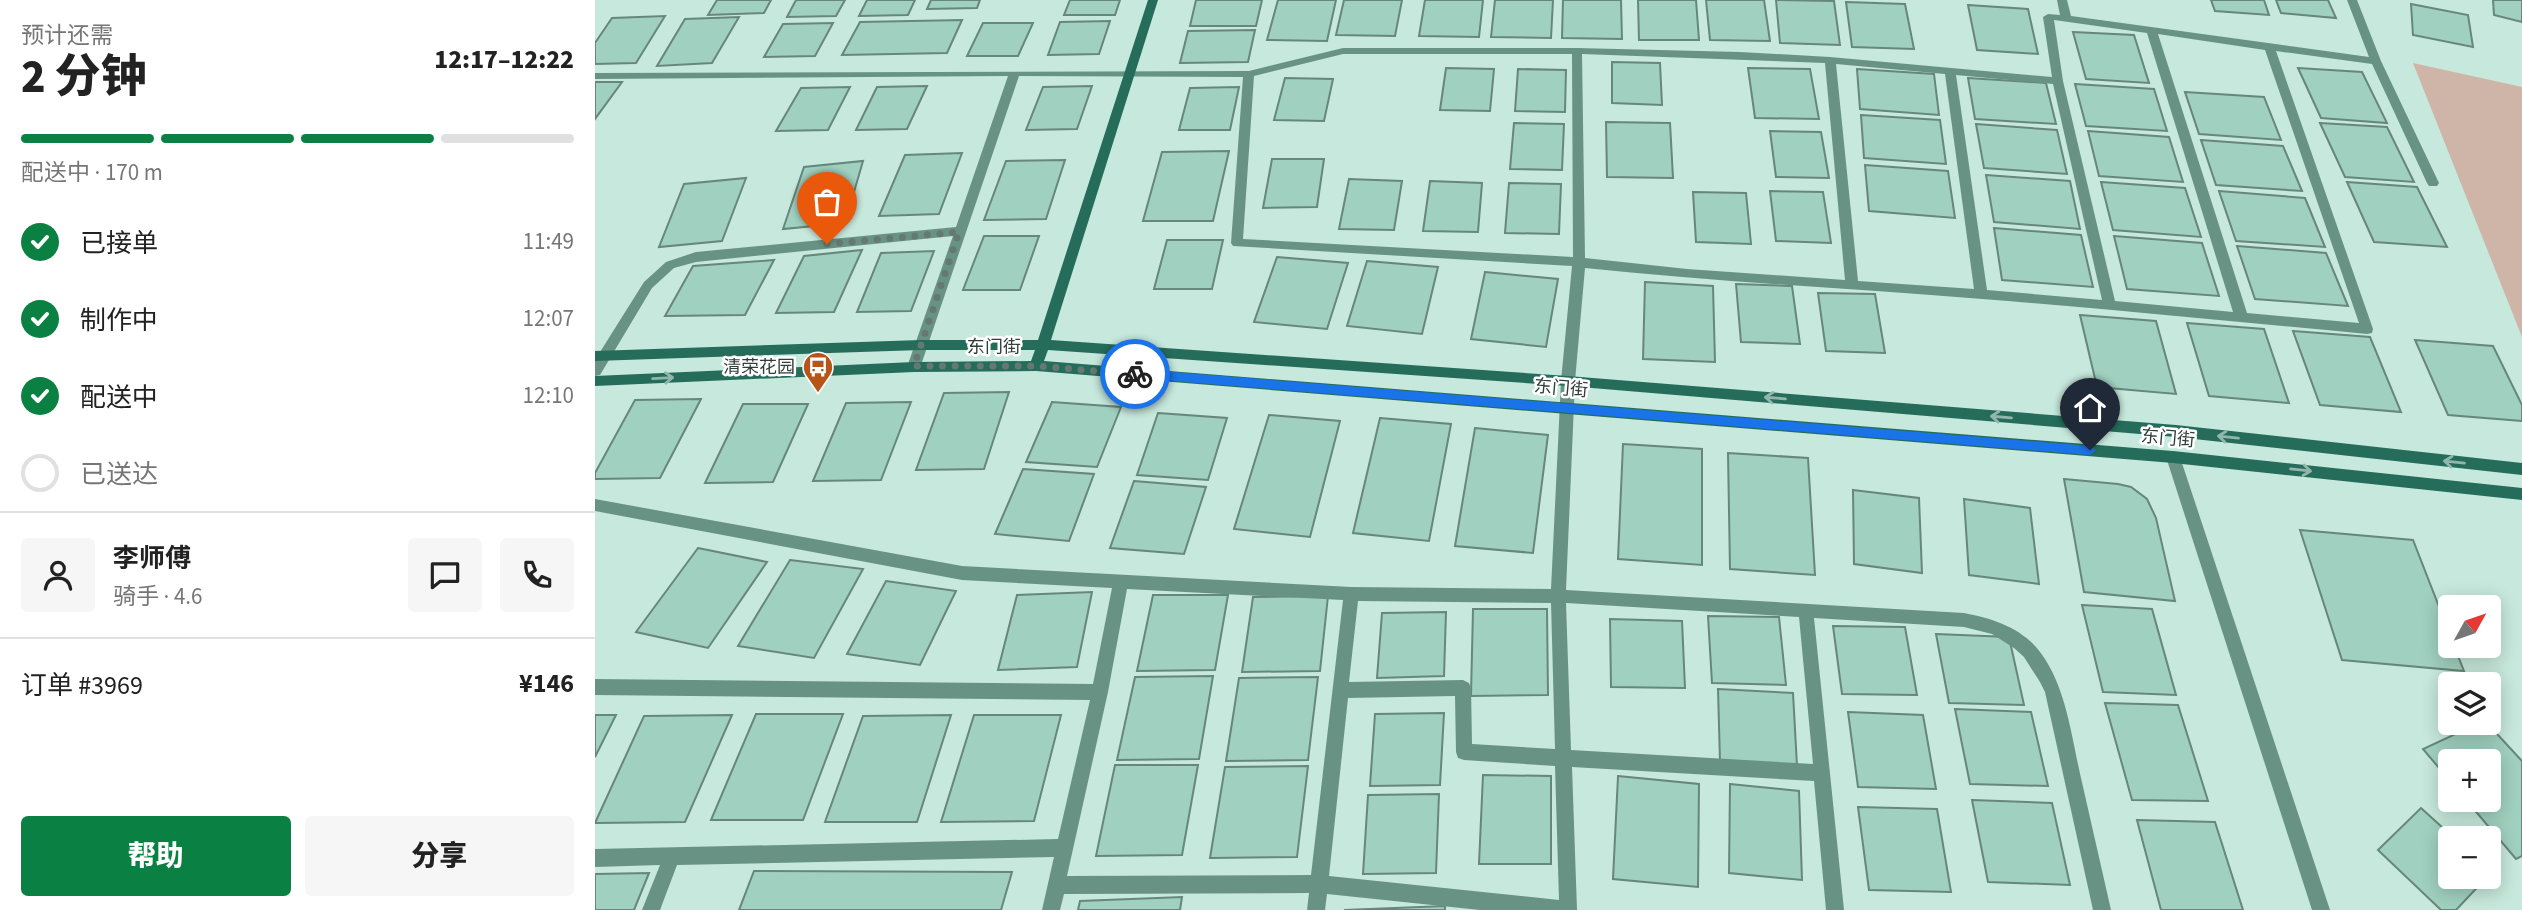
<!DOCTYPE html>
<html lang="zh">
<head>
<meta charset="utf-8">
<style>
  :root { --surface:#fff; --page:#f6f6f6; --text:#222; --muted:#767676; --line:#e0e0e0; --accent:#0b8043 }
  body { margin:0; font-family:"Source Sans 3","Noto Sans SC",sans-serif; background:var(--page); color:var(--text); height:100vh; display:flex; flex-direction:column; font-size:26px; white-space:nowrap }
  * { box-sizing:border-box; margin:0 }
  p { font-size:23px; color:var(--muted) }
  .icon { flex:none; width:38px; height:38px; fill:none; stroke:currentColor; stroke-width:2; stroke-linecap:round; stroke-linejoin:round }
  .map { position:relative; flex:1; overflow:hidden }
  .sheet { display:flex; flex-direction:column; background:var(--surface); width:595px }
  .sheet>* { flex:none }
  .needle { width:46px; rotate:50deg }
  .controls { position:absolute; left:1843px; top:595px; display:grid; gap:14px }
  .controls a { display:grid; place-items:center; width:63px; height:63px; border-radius:7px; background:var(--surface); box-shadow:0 4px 18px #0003; font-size:35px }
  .pin { position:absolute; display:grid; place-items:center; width:60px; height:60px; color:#fff; margin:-72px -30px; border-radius:50% 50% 50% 0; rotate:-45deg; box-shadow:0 0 7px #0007 }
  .pin .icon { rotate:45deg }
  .courier { position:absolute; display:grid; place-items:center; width:70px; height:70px; margin:-35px; border:5px solid #1a73e8; border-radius:50%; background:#fff; color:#222; box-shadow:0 2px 9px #0007 }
  .overview em { font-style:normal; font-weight:800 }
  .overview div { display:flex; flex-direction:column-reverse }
  .overview { display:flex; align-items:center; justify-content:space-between; height:119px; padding:0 21px }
  h1 { font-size:46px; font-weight:800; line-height:52px }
  .bar { display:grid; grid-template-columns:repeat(4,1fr); gap:10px 7px; align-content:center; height:84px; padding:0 21px }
  .bar i { height:9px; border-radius:5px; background:var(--line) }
  .bar .selected { background:var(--accent) }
  .bar p { grid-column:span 4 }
  .line { display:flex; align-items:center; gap:18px; padding:0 21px; border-top:2px solid var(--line) }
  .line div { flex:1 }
  .round { display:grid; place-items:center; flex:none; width:74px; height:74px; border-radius:7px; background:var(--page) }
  ol { padding:0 21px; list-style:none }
  li { display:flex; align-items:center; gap:21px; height:77px }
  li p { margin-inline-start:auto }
  li .icon { padding:7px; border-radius:50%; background:var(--accent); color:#fff; stroke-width:4 }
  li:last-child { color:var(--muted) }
  li i { width:38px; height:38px; border:4px solid var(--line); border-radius:50% }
  .cta { display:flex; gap:14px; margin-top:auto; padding:14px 21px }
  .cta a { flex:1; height:80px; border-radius:7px; background:var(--accent); color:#fff; font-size:28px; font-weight:800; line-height:80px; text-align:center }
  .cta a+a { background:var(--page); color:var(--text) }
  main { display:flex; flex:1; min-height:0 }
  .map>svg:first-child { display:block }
  .green { fill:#cfb5a8 }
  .building { fill:#a0d0bf; stroke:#67877c; stroke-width:2 }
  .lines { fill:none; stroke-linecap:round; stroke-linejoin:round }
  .street { fill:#689384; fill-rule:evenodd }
  .secondary { fill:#256d5a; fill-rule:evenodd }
  .oneway { stroke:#92b6ac }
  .route { fill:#1a73e8 }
  .done { stroke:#657972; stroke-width:7; stroke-dasharray:0 12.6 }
  .labels { text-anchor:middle; stroke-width:5; stroke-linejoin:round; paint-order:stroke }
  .street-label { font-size:18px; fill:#303d39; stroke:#fff }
  .poi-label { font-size:18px; fill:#303d39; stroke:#fff; text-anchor:end }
</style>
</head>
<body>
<main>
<section class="sheet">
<div class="overview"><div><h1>2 分钟</h1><p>预计还需</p></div><em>12:17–12:22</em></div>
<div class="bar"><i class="selected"></i><i class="selected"></i><i class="selected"></i><i></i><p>配送中 · 170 m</p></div>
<ol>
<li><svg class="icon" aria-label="check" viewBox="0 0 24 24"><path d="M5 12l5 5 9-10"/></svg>已接单<p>11:49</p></li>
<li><svg class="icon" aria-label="check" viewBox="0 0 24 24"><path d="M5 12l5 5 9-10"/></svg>制作中<p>12:07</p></li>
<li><svg class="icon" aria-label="check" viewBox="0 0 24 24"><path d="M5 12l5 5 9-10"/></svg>配送中<p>12:10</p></li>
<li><i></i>已送达</li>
</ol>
<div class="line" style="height:126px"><a class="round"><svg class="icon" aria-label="person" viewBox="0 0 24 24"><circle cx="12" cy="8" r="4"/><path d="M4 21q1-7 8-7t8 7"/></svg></a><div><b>李师傅</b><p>骑手 · 4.6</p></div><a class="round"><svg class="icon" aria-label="chat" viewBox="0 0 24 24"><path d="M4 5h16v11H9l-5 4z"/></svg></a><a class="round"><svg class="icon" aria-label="phone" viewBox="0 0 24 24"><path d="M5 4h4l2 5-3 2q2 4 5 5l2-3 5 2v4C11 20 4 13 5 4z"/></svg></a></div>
<div class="line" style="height:91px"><div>订单 #3969</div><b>¥146</b></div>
<div class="cta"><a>帮助</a><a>分享</a></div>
</section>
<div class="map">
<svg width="1927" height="910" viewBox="0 0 1927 910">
  <rect width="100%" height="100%" fill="#c7e8dc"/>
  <polygon class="green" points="1818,63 1927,87 1927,337"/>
  <g class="building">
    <polygon points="122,0 176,0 169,13 113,15"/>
    <polygon points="201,0 250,0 241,16 192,17"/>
    <polygon points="272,0 320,0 313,15 264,16"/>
    <polygon points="336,0 385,0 382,8 332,9"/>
    <polygon points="475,0 525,0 520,15 469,15"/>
    <polygon points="601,0 667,0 661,26 595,26"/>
    <polygon points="683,0 741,0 732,41 672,40"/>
    <polygon points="749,0 807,0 800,36 741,35"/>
    <polygon points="830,0 888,0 884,37 824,36"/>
    <polygon points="900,0 958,0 956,38 896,37"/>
    <polygon points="968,0 1026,0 1027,39 967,38"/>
    <polygon points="1043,0 1101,0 1104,40 1044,40"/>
    <polygon points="1111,0 1169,0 1175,41 1115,40"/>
    <polygon points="1181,0 1239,1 1245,45 1185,43"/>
    <polygon points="1616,0 1669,0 1674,15 1620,11"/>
    <polygon points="1681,0 1733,0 1741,18 1686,13"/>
    <polygon points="1898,0 1927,0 1927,22 1899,15"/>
    <polygon points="1251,2 1310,4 1319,49 1257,47"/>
    <polygon points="1816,4 1873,15 1878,47 1818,35"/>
    <polygon points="1373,5 1433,9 1443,54 1382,50"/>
    <polygon points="70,16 41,63 0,64 0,43 17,18"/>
    <polygon points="144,17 117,63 62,66 90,19"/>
    <polygon points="367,20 352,53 247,55 265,22"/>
    <polygon points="515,21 504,54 453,55 465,22"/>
    <polygon points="238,23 220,56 169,57 188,24"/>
    <polygon points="388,23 438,23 423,56 372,56"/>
    <polygon points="660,30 653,62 585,63 593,31"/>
    <polygon points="1478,32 1539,35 1554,83 1491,79"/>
    <polygon points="1017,62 1065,63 1067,105 1017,103"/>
    <polygon points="851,68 899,69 895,111 845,110"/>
    <polygon points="1153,68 1215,69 1224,119 1160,118"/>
    <polygon points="1703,68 1767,72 1792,123 1726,118"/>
    <polygon points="923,69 971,70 970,112 920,111"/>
    <polygon points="1262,69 1339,74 1344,115 1265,109"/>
    <polygon points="690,78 738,79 729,121 679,120"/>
    <polygon points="1373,78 1451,83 1461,124 1380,119"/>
    <polygon points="0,82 27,82 0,119"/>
    <polygon points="1480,84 1559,89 1572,131 1491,126"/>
    <polygon points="332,86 312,129 261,130 282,87"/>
    <polygon points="497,86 482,129 431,130 448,87"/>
    <polygon points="255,87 233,130 181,131 206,88"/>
    <polygon points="644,87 635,130 584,130 595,88"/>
    <polygon points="1590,92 1669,97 1686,140 1604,134"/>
    <polygon points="1266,115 1345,120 1351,164 1269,158"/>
    <polygon points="1011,122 1075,123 1078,178 1012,177"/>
    <polygon points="919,123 969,124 967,170 915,169"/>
    <polygon points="1725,123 1792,127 1819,182 1750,177"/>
    <polygon points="1381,124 1462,130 1472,174 1389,168"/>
    <polygon points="1175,131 1226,132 1234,178 1181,177"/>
    <polygon points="1493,131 1574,137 1588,182 1504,176"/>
    <polygon points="1606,140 1688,146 1707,191 1621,185"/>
    <polygon points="634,151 618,221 548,221 567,152"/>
    <polygon points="367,153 344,214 284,216 310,155"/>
    <polygon points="677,159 729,159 722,207 668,208"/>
    <polygon points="470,160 451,219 389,220 411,161"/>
    <polygon points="268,161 250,223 188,229 209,167"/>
    <polygon points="1270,165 1353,171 1360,218 1274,211"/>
    <polygon points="1391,175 1475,181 1485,229 1399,222"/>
    <polygon points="151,178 127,241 64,247 89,184"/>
    <polygon points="754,179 807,181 799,230 744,229"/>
    <polygon points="835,181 887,183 883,232 828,231"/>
    <polygon points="1506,182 1590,188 1606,237 1518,230"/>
    <polygon points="1752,182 1822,187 1852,247 1779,242"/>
    <polygon points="914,183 966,184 964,234 910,233"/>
    <polygon points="1175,191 1228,192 1236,243 1181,241"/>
    <polygon points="1624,191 1710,198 1730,247 1641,241"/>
    <polygon points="1098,192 1151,193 1156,244 1101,242"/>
    <polygon points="1399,228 1486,235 1498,287 1407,280"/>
    <polygon points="389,236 444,236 425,290 368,290"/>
    <polygon points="1519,236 1607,243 1624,296 1532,289"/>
    <polygon points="572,240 628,240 617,289 559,289"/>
    <polygon points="1642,246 1731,253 1753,306 1660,299"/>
    <polygon points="267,250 239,312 181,313 209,256"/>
    <polygon points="339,251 316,311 262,312 286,253"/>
    <polygon points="682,257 753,263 732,329 659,322"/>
    <polygon points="179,260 150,315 70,316 98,266"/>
    <polygon points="772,261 843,267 827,334 752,326"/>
    <polygon points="890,272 963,279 951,347 876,339"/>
    <polygon points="1050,282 1118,286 1120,362 1048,359"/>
    <polygon points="1141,284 1197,286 1205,344 1146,342"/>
    <polygon points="1223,293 1280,294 1290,353 1231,351"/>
    <polygon points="1485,315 1561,321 1581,394 1502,387"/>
    <polygon points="1592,323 1669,329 1694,403 1614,396"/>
    <polygon points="1698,331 1775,337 1806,412 1725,405"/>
    <polygon points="1820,340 1898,346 1927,405 1927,421 1853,415"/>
    <polygon points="414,392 389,469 321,470 349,393"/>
    <polygon points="106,399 65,478 0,479 0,473 40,400"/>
    <polygon points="316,402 286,480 218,481 251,403"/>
    <polygon points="457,402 526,407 502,467 431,462"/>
    <polygon points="148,404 213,404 178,482 110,483"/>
    <polygon points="563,413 632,418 613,480 542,475"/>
    <polygon points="674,415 745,421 715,537 639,529"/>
    <polygon points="785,418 856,424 834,541 758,533"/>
    <polygon points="880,428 953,435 938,553 860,546"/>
    <polygon points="1028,444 1107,449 1107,565 1023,559"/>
    <polygon points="1133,453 1213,458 1220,575 1135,569"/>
    <polygon points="428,469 499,474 474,541 400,534"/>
    <polygon points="1469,479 1523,484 1536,487 1552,499 1561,518 1580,601 1489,592"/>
    <polygon points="539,481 611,487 589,554 515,548"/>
    <polygon points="1258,490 1324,498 1327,573 1259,564"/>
    <polygon points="1369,499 1435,508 1444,584 1374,575"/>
    <polygon points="1705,530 1818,540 1855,635 1855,646 1859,646 1869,671 1747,660"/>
    <polygon points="103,548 172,562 113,648 41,632"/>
    <polygon points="195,560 268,569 219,658 143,646"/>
    <polygon points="291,581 361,591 325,665 252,654"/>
    <polygon points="497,592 482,667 403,670 422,595"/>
    <polygon points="558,595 633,595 620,670 542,671"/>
    <polygon points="733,596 725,671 647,672 658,597"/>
    <polygon points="1487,605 1557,609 1581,695 1508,692"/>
    <polygon points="878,609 952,609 953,695 876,696"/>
    <polygon points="851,612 849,676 782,678 787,613"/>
    <polygon points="1113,616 1184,617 1191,685 1117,683"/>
    <polygon points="1015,619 1087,621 1090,688 1016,687"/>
    <polygon points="1238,626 1310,627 1322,695 1247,694"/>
    <polygon points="1341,634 1414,637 1429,705 1354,703"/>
    <polygon points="618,676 604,759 522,760 540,677"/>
    <polygon points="723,677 713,760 631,761 644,678"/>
    <polygon points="1123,689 1198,693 1202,766 1125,761"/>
    <polygon points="1510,703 1583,705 1613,801 1537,800"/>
    <polygon points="1360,709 1436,712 1453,786 1375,784"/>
    <polygon points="1253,712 1328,715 1341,789 1263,787"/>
    <polygon points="849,713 845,785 775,786 780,714"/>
    <polygon points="161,714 248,714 208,820 116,820"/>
    <polygon points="0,715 21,715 0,757"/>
    <polygon points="137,715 90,822 0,823 49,716"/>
    <polygon points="356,715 322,822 230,822 268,716"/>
    <polygon points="379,715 466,715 439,821 346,822"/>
    <polygon points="1884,723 1892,723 1927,761 1927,856 1921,859 1871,800 1894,800 1894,761 1855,761 1855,781 1828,749"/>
    <polygon points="520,765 603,765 587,855 501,856"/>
    <polygon points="713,766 702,857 615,858 630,767"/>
    <polygon points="888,775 956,776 956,864 884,864"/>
    <polygon points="1023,776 1104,784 1103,887 1018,879"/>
    <polygon points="1135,784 1204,791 1207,880 1134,873"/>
    <polygon points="844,794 841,873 768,874 773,795"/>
    <polygon points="1377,800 1457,803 1475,885 1393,882"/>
    <polygon points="1263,807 1342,809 1356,892 1274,890"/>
    <polygon points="1826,808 1859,838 1855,838 1855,877 1892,877 1861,910 1846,910 1783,850"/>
    <polygon points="1542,820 1620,822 1648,910 1566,910"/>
    <polygon points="159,871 417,872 406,910 144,910"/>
    <polygon points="54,873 39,910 0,910 0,874"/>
    <polygon points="587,897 585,910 483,910 485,901"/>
    <polygon points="850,906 850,910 749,910"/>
  </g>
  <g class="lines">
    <g class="street">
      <path d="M 1462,0 L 1472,0 L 1476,16 L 1774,57 L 1752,0 L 1762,0 L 1786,61 L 1844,183 L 1842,186 L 1834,186 L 1832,183 L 1777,64 L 1681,51 L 1778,329 L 1777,333 L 1772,334 C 1643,322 1516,309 1387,299 C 1254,288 1122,282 990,268 L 980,381 L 971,590 L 1369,613 C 1395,618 1422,626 1441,647 C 1471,682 1476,735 1486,778 C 1496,822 1506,866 1516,910 L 1498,910 L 1450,692 L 1445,682 L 1429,657 L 1419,648 L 1397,634 L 1369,627 L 1219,618 L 1249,910 L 1231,910 L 1219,781 L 977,767 L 982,910 L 885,910 L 732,894 L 730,910 L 712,910 L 714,893 L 469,894 L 465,910 L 447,910 L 459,857 L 82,865 L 65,910 L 47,910 L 65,865 L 0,867 L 0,849 L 463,839 L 495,700 L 0,695 L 0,679 L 498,684 L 517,588 L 367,580 L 0,511 L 0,499 L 367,566 L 756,587 L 956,589 L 966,381 L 977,266 L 638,246 L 636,243 L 648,77 L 424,76 L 324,371 L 319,372 L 312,367 L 358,236 L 101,262 L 79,268 L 57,288 L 5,375 L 0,376 L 0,360 L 49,282 L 71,262 L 101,252 L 361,227 L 413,76 L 0,79 L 0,73 L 654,71 L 748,48 L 982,48 L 1145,52 L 1235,57 L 1457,77 L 1448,17 L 1453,14 L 1465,15 ZM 1459,20 L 1552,33 L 1638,312 L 1520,301 L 1468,81 ZM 1563,34 L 1670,50 L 1764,323 L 1652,313 ZM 748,54 L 977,54 L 978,257 L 648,239 L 659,76 ZM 987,54 L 1230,63 L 1250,280 L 1092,269 L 990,258 ZM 1241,64 L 1350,74 L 1379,289 L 1263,281 ZM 1361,75 L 1458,84 L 1507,300 L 1392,290 ZM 532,589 L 748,600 L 716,875 L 472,876 L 513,692 ZM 763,601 L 956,603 L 960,749 L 877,744 L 876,688 L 874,683 L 868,680 L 754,682 ZM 971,603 L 1204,617 L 1218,764 L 976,750 ZM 860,696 L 861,752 L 863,758 L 869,760 L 960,766 L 964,900 L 734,876 L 753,698 Z"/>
      <polygon points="1578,451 1583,453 1585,457 1735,910 1717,910 1571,457 1573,453"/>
    </g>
    <polygon class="secondary" points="553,0 563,0 456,340 973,376 1581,425 1927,463 1927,475 1581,437 973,386 453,350 449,361 1578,451 1927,488 1927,500 1578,463 441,371 319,372 0,386 0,376 319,362 436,361 440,350 326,350 0,361 0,351 326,340 443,340"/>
  </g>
  <defs><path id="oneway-shaft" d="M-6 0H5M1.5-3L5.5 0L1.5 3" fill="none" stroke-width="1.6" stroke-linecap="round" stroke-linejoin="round" transform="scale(1.75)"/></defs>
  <g class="oneway">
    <use href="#oneway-shaft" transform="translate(68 378) rotate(-3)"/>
    <use href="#oneway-shaft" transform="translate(1180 398) rotate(-175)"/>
    <use href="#oneway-shaft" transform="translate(1406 417) rotate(-175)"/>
    <use href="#oneway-shaft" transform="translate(1633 437) rotate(-174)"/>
    <use href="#oneway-shaft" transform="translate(1859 462) rotate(-174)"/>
    <use href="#oneway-shaft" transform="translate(1706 470) rotate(6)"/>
  </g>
  <polygon class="route" points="540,369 1495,446 1501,450 1495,455 540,378 534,374"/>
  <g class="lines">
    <polyline class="done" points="232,244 364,232 319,366 441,366 540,374"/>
  </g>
  <defs>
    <g id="bus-pin" transform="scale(1.575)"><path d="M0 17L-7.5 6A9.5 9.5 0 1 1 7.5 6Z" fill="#b65419" stroke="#fff"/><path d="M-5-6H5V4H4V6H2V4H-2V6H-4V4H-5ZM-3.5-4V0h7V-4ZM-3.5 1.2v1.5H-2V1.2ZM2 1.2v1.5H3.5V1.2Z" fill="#fff"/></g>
  </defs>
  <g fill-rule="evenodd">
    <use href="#bus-pin" x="223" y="367"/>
  </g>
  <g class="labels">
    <g class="street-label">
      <text x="399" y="353">东门街</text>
      <text transform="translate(966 388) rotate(5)" y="6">东门街</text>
      <text transform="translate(1573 438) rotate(5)" y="6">东门街</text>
    </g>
    <g class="poi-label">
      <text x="200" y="373">清荣花园</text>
    </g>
  </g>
</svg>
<div class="controls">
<a><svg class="needle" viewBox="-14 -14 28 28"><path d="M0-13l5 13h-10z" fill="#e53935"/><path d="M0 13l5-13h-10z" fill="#767676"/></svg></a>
<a><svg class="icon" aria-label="layers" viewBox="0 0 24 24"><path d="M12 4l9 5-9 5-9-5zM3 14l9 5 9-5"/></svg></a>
<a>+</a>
<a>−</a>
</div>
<div class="pin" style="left:232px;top:244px;background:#ea580c"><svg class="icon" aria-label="bag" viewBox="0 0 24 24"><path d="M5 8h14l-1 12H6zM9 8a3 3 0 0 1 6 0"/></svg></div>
<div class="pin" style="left:1495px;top:450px;background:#1f2937"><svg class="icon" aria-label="home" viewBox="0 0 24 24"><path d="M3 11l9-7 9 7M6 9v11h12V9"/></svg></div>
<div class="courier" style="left:540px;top:374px"><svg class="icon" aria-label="bike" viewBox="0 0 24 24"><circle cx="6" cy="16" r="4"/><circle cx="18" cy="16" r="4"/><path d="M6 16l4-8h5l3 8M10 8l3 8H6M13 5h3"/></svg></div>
</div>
</main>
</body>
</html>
